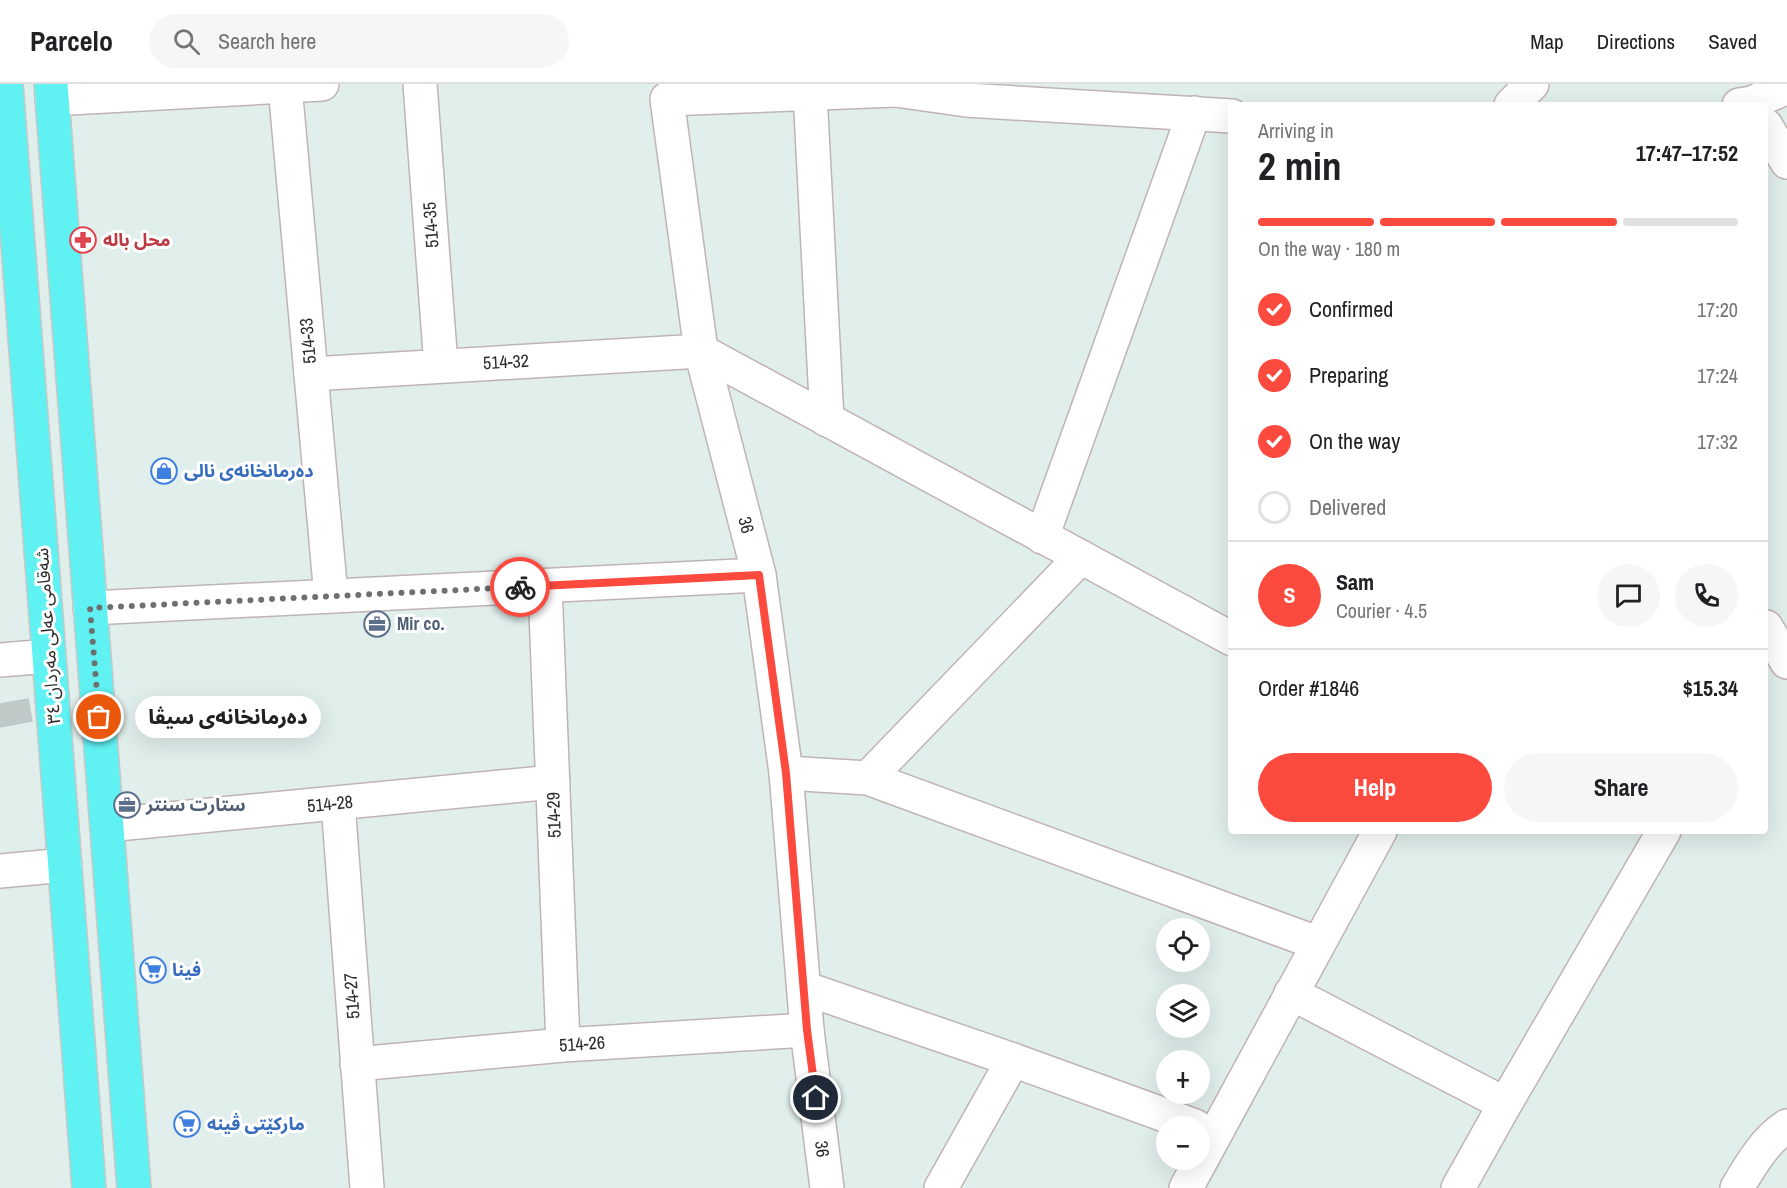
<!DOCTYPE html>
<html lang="en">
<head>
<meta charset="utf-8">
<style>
  :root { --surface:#fff; --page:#f6f6f6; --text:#202124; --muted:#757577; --line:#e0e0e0; --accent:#fd4a3e }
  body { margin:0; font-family:"Archivo Narrow","Noto Sans Arabic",sans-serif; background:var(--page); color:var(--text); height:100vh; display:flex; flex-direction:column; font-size:22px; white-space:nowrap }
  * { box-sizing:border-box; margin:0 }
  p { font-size:20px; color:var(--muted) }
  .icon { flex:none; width:33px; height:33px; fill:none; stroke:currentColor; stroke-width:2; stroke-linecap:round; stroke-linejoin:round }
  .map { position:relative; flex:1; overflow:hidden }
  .sheet { position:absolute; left:1228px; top:18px; width:540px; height:732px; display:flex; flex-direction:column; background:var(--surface); border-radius:6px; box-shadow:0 6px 24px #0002 }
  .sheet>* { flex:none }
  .fabs { position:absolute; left:1156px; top:834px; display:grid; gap:12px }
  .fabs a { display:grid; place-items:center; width:54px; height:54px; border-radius:50%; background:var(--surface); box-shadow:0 6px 24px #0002; font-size:30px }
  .pin { position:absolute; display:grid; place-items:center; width:51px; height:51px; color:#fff; margin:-26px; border:3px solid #fff; border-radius:50%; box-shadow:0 2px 6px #0007 }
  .courier { position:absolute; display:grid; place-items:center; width:60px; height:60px; margin:-30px; border:4px solid #fd4a3e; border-radius:50%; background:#fff; color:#222; box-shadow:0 2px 8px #0007 }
  .bubble { position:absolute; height:42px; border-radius:21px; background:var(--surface); box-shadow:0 6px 24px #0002; font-size:20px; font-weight:800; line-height:42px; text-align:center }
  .overview em { font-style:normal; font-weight:800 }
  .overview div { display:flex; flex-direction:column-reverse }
  .overview { display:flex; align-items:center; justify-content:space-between; height:102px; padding:0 30px }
  h1 { font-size:39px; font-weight:800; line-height:45px }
  .bar { display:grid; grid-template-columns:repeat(4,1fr); gap:9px 6px; align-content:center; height:72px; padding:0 30px }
  .bar i { height:8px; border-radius:4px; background:var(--line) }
  .bar .on { background:var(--accent) }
  .bar p { grid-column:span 4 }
  .line { display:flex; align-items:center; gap:15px; padding:0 30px; border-top:2px solid var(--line) }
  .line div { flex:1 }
  .round { display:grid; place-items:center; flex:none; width:63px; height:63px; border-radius:32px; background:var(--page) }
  ol { padding:0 30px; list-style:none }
  li { display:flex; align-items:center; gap:18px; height:66px }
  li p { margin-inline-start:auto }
  li .icon { padding:6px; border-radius:50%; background:var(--accent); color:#fff; stroke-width:4 }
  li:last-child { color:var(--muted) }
  li i { width:33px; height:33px; border:3px solid var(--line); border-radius:50% }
  .action { display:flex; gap:12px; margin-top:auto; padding:12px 30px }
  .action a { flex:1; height:69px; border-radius:36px; background:var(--accent); color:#fff; font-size:24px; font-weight:800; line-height:69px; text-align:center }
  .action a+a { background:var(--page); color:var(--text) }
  header { display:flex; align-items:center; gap:36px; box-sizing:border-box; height:84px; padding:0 30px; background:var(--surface); border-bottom:2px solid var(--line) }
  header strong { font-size:28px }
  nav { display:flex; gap:33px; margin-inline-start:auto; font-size:21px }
  .search { width:420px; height:54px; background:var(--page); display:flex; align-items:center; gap:15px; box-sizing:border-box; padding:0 21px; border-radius:33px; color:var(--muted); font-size:22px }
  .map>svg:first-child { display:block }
  .building { fill:#bfcac8; stroke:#b9cac8; stroke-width:1.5 }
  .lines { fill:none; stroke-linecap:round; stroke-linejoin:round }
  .minor-casing { stroke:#c0b4b3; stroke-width:36 }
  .major-casing { stroke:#c8c8c8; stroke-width:36 }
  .minor { stroke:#fff; stroke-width:33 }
  .major { stroke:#60f1f3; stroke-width:33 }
  .done { stroke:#6c7170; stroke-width:6; stroke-dasharray:0 10.8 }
  .route { stroke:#fd4a3e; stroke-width:8 }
  .labels { text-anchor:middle; stroke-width:6; stroke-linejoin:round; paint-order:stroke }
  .street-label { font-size:18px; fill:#2d2d2d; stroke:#fff }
  .health-label { font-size:18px; font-weight:bold; fill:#be3a42; stroke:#fff; text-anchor:start }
  .shop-label { font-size:18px; font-weight:bold; fill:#366cbe; stroke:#fff; text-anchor:start }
  .service-label { font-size:18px; font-weight:bold; fill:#4e5e75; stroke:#fff; text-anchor:start }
</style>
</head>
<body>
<header>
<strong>Parcelo</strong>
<div class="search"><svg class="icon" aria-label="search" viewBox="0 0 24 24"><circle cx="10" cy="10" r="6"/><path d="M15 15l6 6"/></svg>Search here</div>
<nav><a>Map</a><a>Directions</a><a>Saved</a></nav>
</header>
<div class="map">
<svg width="1787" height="1104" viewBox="0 0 1787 1104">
  <rect width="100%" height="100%" fill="#e0eeec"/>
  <polygon class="building" points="28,615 32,637 0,643 0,620"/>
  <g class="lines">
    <g class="minor-casing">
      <g id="minor">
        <polyline points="420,0 441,282"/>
        <polyline points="285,2 331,512"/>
        <polyline points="896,6 966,16 1232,32"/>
        <polyline points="810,9 827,336"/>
        <polyline points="52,15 322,0"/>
        <polyline points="1511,21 1532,0"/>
        <polyline points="1739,21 1752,19 1787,3"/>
        <polyline points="1766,42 1787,78"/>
        <polyline points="311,290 701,267 1232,555"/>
        <polyline points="1042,453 1194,29"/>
        <polyline points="545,502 563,961"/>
        <polyline points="90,524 759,491"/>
        <polyline points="1766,543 1787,578"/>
        <polyline points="0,576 49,572"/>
        <polyline points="786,689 868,694 1317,859"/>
        <polyline points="868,694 1081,473"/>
        <polyline points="338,719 367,1104"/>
        <polyline points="107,741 553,698"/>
        <polyline points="0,787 65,781"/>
        <polyline points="804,904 1013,976 1195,1042"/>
        <polyline points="1291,909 1505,1020"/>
        <polyline points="357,980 563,961 807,946"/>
        <polyline points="827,1104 807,946 786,689 759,491 701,267 667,15 896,6 897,0"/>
        <polyline points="941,1104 1013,976"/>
        <polyline points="1186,1104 1380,747"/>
        <polyline points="1458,1104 1505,1020 1664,747"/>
        <path d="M 1737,1104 C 1750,1082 1765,1056 1787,1042"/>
      </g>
    </g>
    <g class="major-casing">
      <g id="major">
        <polyline points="6,0 89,1104"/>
        <polyline points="51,0 134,1104"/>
      </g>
    </g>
    <use href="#minor" class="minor"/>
    <use href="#major" class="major"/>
  </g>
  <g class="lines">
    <polyline class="done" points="99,633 90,524 520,503"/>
    <polyline class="route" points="520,503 759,491 786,689 807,946 816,1014"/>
  </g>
  <defs>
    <g id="pharmacy-ring" transform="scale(1.35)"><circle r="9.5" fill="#fff" stroke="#e0444e" stroke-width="1.5"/><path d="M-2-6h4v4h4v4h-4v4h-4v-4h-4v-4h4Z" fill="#e0444e"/></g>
    <g id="shop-ring" transform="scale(1.35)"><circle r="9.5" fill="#fff" stroke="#3f7fe0" stroke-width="1.5"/><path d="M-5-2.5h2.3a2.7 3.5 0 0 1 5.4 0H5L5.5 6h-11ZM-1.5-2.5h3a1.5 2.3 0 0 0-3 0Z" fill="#3f7fe0"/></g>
    <g id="office-ring" transform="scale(1.35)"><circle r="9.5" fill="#fff" stroke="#5c6f8a" stroke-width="1.5"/><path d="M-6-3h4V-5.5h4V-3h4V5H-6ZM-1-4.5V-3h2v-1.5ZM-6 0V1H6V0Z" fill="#5c6f8a"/></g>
    <g id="supermarket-ring" transform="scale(1.35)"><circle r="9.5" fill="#fff" stroke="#3f7fe0" stroke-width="1.5"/><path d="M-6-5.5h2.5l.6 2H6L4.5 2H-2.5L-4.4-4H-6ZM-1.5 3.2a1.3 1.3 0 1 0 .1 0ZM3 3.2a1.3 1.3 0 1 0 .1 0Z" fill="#3f7fe0"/></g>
  </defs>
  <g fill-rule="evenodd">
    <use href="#pharmacy-ring" x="83" y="156"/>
    <use href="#shop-ring" x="164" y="387"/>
    <use href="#office-ring" x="377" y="540"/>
    <use href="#office-ring" x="127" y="721"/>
    <use href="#supermarket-ring" x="153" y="886"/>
    <use href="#supermarket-ring" x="187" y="1040"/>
  </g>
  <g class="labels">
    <g class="street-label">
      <text transform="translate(431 141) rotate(-94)" y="6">514-35</text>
      <text transform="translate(308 257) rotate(-95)" y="6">514-33</text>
      <text transform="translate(506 278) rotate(-3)" y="6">514-32</text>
      <text transform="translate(746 441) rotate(76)" y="6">36</text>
      <text transform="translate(48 552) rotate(-94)" y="6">شەقامی عەلی مەردان ٣٤</text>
      <text transform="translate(330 720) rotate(-6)" y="6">514-28</text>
      <text transform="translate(554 731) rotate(-92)" y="6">514-29</text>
      <text transform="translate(352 912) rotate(-94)" y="6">514-27</text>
      <text transform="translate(582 960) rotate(-4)" y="6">514-26</text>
      <text transform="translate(822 1065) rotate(83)" y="6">36</text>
    </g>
    <g class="health-label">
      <text x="103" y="162">محل باله</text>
    </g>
    <g class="shop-label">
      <text x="184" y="393">دەرمانخانەی نالی</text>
      <text x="172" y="892">فينا</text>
      <text x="207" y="1046">مارکێتی ڤینە</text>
    </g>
    <g class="service-label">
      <text x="397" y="546">Mir co.</text>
      <text x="146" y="727">ستارت سنتر</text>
    </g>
  </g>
</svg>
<div class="fabs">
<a><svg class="icon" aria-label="locate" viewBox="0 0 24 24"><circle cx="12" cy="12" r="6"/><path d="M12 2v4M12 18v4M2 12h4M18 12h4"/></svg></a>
<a><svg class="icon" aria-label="layers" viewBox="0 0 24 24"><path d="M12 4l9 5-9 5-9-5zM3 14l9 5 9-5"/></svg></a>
<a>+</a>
<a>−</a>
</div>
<div class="pin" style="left:99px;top:633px;background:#ea580c"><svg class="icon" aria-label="bag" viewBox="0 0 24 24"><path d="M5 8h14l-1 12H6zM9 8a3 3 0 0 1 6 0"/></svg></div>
<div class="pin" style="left:816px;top:1014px;background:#1f2937"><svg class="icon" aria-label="home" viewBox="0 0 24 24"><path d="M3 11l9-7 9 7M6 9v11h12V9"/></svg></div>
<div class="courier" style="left:520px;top:503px"><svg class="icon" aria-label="bike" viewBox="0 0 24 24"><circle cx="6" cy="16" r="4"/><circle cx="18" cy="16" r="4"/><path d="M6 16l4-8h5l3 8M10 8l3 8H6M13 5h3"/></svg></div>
<div class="bubble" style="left:135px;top:612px;width:186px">دەرمانخانەی سیڤا</div>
<section class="sheet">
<div class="overview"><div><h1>2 min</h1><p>Arriving in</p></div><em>17:47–17:52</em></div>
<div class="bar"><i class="on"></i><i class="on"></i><i class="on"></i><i></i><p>On the way · 180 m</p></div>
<ol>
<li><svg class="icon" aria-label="check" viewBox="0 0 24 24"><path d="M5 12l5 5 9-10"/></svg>Confirmed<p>17:20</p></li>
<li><svg class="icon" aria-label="check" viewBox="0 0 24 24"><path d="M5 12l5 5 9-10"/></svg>Preparing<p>17:24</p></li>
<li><svg class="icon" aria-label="check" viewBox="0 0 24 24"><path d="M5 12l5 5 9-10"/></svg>On the way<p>17:32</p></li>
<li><i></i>Delivered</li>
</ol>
<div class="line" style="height:108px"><b class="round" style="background:var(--accent);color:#fff">S</b><div><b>Sam</b><p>Courier · 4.5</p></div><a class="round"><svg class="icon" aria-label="chat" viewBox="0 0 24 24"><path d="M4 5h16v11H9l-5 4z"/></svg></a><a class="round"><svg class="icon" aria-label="phone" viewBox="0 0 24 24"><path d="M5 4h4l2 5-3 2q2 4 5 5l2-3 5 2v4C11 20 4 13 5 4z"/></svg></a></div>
<div class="line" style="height:78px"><div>Order #1846</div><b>$15.34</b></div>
<div class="action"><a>Help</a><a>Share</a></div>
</section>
</div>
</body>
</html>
